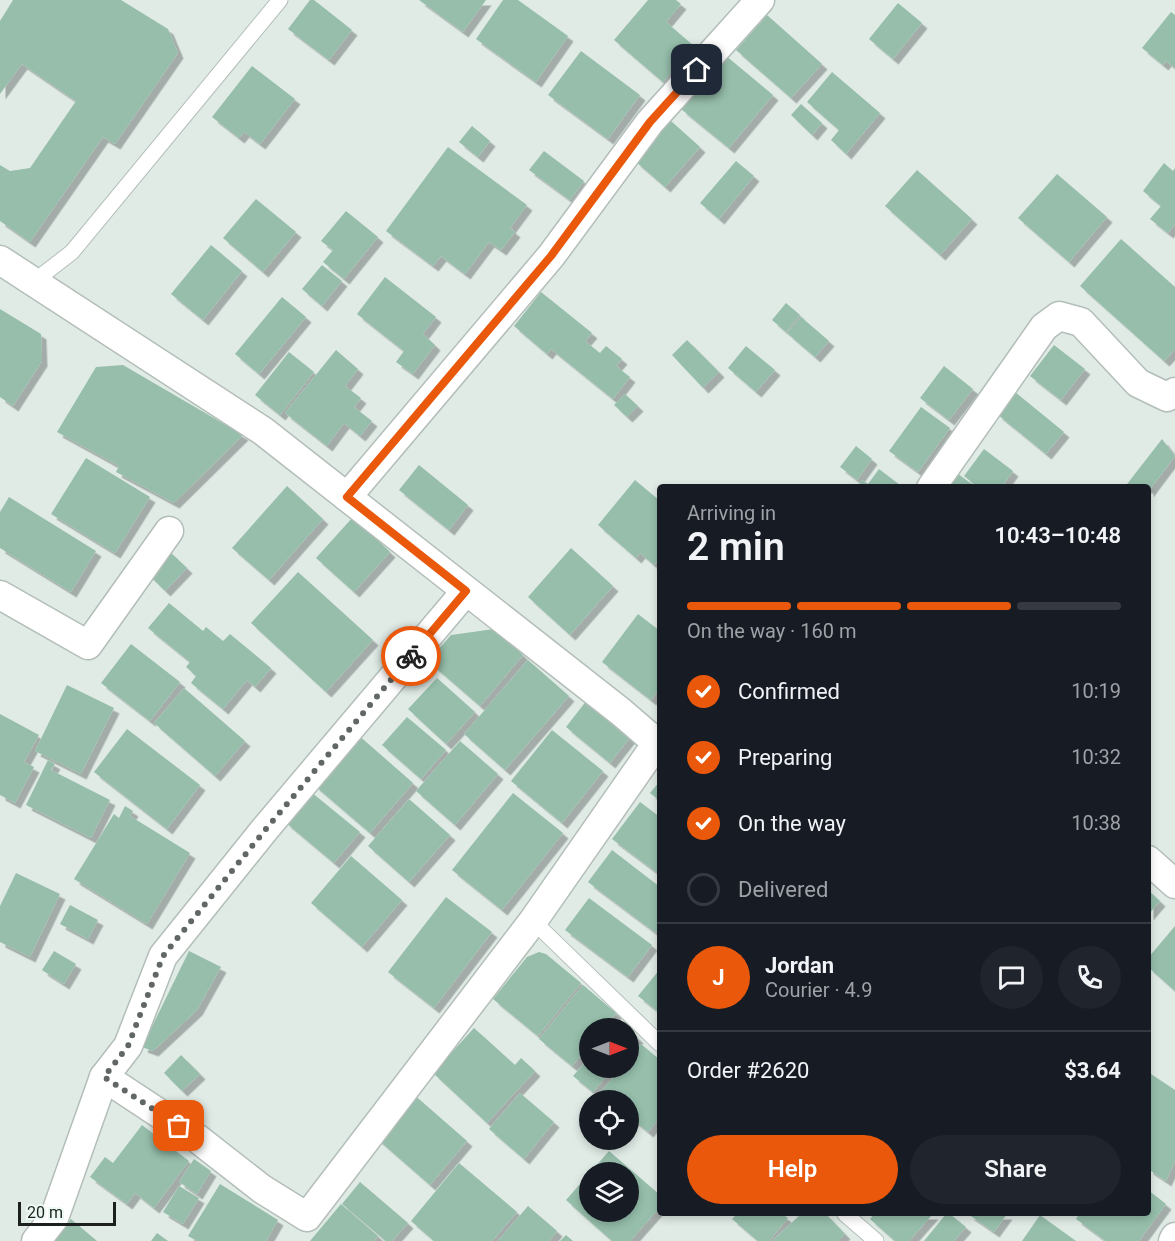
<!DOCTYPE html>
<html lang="en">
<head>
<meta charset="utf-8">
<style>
  :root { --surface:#171b24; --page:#20242c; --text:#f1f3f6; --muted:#9ea1a6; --line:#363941; --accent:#ea580c }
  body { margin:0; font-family:Roboto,sans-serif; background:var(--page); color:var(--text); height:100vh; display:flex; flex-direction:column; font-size:22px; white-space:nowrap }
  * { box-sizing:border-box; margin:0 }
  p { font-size:20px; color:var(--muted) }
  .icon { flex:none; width:33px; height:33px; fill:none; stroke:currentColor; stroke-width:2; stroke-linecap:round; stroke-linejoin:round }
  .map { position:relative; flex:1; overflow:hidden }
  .drawer { position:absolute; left:657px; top:484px; width:494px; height:732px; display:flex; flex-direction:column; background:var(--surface); border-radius:6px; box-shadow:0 3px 9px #0003 }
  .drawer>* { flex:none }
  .needle { width:39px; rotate:90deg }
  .tools { position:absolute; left:579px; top:1018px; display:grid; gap:12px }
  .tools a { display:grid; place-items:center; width:60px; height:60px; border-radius:50%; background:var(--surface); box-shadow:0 3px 9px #0003; font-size:30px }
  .scale { position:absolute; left:18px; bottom:15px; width:98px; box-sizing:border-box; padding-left:6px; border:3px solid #1c201e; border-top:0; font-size:16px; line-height:21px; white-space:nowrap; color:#1c201e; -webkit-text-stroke:4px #edf9f3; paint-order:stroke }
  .pin { position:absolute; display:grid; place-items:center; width:51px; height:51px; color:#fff; margin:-26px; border-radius:12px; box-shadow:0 3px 9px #0006 }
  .courier { position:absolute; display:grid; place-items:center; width:60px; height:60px; margin:-30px; border:4px solid #ea580c; border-radius:50%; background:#fff; color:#222; box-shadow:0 2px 8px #0007 }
  .head em { font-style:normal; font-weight:600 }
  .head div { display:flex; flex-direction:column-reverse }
  .head { display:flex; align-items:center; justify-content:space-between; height:102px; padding:0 30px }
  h1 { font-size:39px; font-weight:600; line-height:45px }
  .bar { display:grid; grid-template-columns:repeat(4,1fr); gap:9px 6px; align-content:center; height:72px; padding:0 30px }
  .bar i { height:8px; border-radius:4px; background:var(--line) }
  .bar .current { background:var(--accent) }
  .bar p { grid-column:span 4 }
  .line { display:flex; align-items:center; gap:15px; padding:0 30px; border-top:2px solid var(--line) }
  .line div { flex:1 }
  .round { display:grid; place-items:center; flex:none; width:63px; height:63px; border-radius:32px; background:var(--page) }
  ol { padding:0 30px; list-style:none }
  li { display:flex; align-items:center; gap:18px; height:66px }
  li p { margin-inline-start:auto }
  li .icon { padding:6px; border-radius:50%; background:var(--accent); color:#fff; stroke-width:4 }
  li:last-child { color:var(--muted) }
  li i { width:33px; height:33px; border:3px solid var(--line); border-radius:50% }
  .cta { display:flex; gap:12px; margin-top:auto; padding:12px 30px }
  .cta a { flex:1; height:69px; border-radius:36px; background:var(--accent); color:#fff; font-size:24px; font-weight:600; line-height:69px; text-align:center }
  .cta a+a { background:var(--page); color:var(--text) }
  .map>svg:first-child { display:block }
  .building { fill:#96beab; fill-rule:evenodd; filter:url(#shadow) }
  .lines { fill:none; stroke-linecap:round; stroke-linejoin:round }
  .lane-casing { stroke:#b4beb9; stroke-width:17 }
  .street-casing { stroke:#b4beb9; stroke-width:31 }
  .lane { stroke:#fff; stroke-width:15 }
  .street { stroke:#fff; stroke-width:28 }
  .done { stroke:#616764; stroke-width:6; stroke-dasharray:0 10.8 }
  .route { stroke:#ea580c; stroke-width:8 }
</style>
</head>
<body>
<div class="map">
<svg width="1175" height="1241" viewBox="0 0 1175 1241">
  <defs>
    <filter id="shadow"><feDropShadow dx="5.5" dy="5.5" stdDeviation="0" flood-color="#0004"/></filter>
  </defs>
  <rect width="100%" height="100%" fill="#e0ebe6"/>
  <g class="building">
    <polygon points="13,0 121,0 168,29 178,53 115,144 103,137 30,242 0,221 0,165 10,171 30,168 76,101 22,64 0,94 0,21"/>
    <polygon points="310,0 314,0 352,30 329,60 288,29"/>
    <polygon points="419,0 486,0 463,32"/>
    <polygon points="503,0 518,0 568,36 536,82 476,39"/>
    <polygon points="648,0 676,0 681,4 666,22 694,46 663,82 614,40"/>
    <polygon points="898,3 922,23 893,59 869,39"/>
    <polygon points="1171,12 1175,15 1175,68 1166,61 1163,65 1142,48"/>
    <polygon points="767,15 822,64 791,98 736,50"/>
    <polygon points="581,51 640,95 608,139 548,95"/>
    <polygon points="725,55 773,95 729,148 681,109"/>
    <polygon points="252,66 295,99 260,144 244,132 239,138 212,117"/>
    <polygon points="832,72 880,113 846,154 831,140 839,130 807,102"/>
    <polygon points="801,104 822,123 812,135 791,115"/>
    <polygon points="671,121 700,147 665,187 635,161"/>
    <polygon points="472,126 490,141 478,157 459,142"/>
    <polygon points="448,147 527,205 510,228 515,232 501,250 489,242 465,274 441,256 433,266 386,231"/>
    <polygon points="544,151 584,181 570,200 529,170"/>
    <polygon points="736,161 754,176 719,219 700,203"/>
    <polygon points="1164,163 1173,171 1175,168 1175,224 1168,233 1150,219 1161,206 1143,191"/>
    <polygon points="917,170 972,219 940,255 885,206"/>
    <polygon points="1057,174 1107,217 1069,262 1018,218"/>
    <polygon points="256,199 296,232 263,272 223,238"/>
    <polygon points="346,211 378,237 344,279 323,262 333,250 321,241"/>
    <polygon points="1121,239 1175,287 1175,349 1164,361 1080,286"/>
    <polygon points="211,245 242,271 203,320 171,294"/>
    <polygon points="322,265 342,281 322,306 302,289"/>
    <polygon points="385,277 436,317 423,334 435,345 413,374 396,362 404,351 357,314"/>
    <polygon points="541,292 592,333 585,341 600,353 606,346 622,359 616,366 630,377 613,399 551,349 547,354 514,326"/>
    <polygon points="282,297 306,317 259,374 235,354"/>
    <polygon points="786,303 800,315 786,332 772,320"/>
    <polygon points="0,309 41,334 42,361 13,406 0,397"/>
    <polygon points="801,317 829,341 815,357 787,333"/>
    <polygon points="687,340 719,372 703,388 672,355"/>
    <polygon points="1054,345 1085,369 1061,400 1030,376"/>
    <polygon points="746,346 775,370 756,392 728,368"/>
    <polygon points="336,350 358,369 345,386 361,398 354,407 372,421 360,436 344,423 327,446 285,413"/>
    <polygon points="289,352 314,372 280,415 255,395"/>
    <polygon points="123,365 243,435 174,503 116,472 119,466 57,432 96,367"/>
    <polygon points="944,366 973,389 949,420 920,398"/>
    <polygon points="1015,392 1064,432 1046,454 997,414"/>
    <polygon points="625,394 638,406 627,417 614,405"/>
    <polygon points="921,407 950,428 918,472 889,451"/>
    <polygon points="1162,439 1175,456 1148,492 1148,488 1124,488"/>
    <polygon points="856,446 872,459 857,480 840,467"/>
    <polygon points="984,449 1013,471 1001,488 979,488 964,476"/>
    <polygon points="86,458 150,497 115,553 51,514"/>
    <polygon points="419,465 468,505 449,530 399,490"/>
    <polygon points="879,469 904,488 856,488 862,480 868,484"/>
    <polygon points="957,473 977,488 946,488"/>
    <polygon points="635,480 660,501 660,557 654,565 640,553 636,558 598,525"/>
    <polygon points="287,486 323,519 269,580 232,548"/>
    <polygon points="9,497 96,551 71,592 0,548 0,512"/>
    <polygon points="353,517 390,552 354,592 316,558"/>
    <polygon points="571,548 613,586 570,635 528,597"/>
    <polygon points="169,551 187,568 165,591 148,574"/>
    <polygon points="298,572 373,640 326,692 251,623"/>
    <polygon points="169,603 203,631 206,627 223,641 230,634 271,668 255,687 247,680 223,709 191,683 196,676 186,667 190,662 148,628"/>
    <polygon points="638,614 660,631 660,688 651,700 602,662"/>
    <polygon points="494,629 523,655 480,706 428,661 451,635"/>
    <polygon points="131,644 180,682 150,721 101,683"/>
    <polygon points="528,660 569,696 505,770 464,734"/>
    <polygon points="437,678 475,712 446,744 408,709"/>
    <polygon points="67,685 114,708 81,774 35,751"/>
    <polygon points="184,688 245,741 215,776 154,723"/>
    <polygon points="587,700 631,736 610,763 566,727"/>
    <polygon points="0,714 39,735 24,762 34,767 15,803 0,795"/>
    <polygon points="407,717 446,750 421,779 382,745"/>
    <polygon points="127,729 200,785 167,829 94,772"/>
    <polygon points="552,730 603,771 562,823 511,781"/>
    <polygon points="357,734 413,783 370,833 314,785"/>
    <polygon points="460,741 498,774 455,825 416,791"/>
    <polygon points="48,760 55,764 51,770 110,800 91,838 26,805"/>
    <polygon points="660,781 660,801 650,793"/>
    <polygon points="311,792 360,832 334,863 285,822"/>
    <polygon points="513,793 563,833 502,910 452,870"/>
    <polygon points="409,799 450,835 409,882 368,846"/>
    <polygon points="640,802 660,817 660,875 612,839"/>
    <polygon points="125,806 133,811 130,816 190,853 147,924 74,879 114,814 119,818"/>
    <polygon points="612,850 660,887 660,928 656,933 588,882"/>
    <polygon points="351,856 402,900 362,947 311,903"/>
    <polygon points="16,873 60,894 30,957 0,942 0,906"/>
    <polygon points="1148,890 1160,901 1148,915"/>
    <polygon points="446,897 492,932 434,1008 388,972"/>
    <polygon points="589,898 652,945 628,977 565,930"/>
    <polygon points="70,905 98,920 88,939 60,924"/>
    <polygon points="1175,926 1175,991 1148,967 1148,958"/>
    <polygon points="54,951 76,964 64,984 42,970"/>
    <polygon points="189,951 221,967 197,1010 153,1051 142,1047"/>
    <polygon points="539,952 546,954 581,983 538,1036 493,999 527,957"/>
    <polygon points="660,969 660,1013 638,996"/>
    <polygon points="583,985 616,1013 603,1029 590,1029 590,1045 572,1066 539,1039"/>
    <polygon points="619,1021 628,1029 613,1029"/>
    <polygon points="474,1028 515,1065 521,1058 535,1071 487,1123 433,1073"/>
    <polygon points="628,1029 638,1038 628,1049"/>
    <polygon points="641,1044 660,1060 660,1117 648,1132 628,1116 628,1101 611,1101 601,1092 621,1068 628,1068 628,1059"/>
    <polygon points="181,1055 200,1074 182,1091 164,1073"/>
    <polygon points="590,1057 590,1068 613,1068 593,1092 573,1076"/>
    <polygon points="1148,1072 1175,1090 1175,1161 1166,1181 1148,1169"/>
    <polygon points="412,1093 467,1141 430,1185 375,1137"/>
    <polygon points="520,1093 554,1122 524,1159 489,1129"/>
    <polygon points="142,1125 189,1161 154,1208 135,1193 127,1204 90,1177 105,1157 113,1163"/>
    <path d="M 609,1151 L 660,1195 L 660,1207 L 630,1241 L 612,1241 L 566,1200 ZM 590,1173 L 628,1173 L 628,1212 L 590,1212 Z"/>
    <polygon points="194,1159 211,1171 197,1194 179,1182"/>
    <polygon points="459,1163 517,1212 492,1241 434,1241 411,1221"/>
    <polygon points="360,1182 408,1223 392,1241 386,1241 342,1204"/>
    <polygon points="220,1184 278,1220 266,1241 197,1241 188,1236"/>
    <polygon points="179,1186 199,1198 183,1224 163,1212"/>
    <polygon points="1148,1190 1166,1204 1139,1241 1106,1241 1076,1219 1079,1214 1148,1214"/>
    <polygon points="341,1204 378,1236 374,1241 310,1241"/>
    <polygon points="528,1206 557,1231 549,1241 498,1241"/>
    <polygon points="737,1214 782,1214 788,1218 769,1241 758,1241 732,1219"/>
    <polygon points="801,1214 826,1214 845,1234 838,1241 772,1241"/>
    <polygon points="874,1214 933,1214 909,1241 895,1241 870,1219"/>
    <polygon points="946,1214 950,1214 966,1227 954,1241 924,1241"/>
    <polygon points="968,1214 1007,1214 994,1232"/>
    <polygon points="1040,1215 1076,1241 1022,1241"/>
    <polygon points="71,1219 97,1241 52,1241"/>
    <polygon points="157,1233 168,1241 151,1241"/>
    <polygon points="566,1235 573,1241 560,1241"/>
  </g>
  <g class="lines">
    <g class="lane-casing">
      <g id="lane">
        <polyline points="32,283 72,252 280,0"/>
        <polyline points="533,921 660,1044"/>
        <polyline points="845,1214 876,1241"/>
      </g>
    </g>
    <g class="street-casing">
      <g id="street">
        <polyline points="0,260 263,431 621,712 657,743 660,739"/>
        <polyline points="931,488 1044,327 1059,316 1081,322 1138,383 1167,397 1175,392"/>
        <polyline points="347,497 551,256 650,122 760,0"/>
        <polyline points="0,595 88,645 169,531"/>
        <polyline points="1148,860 1175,884"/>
        <polyline points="104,1077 198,1139 262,1189 307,1217 533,921 657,743"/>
        <polyline points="36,1241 54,1218 104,1077 128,1046 163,956 265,829 466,591"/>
        <polyline points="1173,1241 1175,1237"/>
      </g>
    </g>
    <use href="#lane" class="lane"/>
    <use href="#street" class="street"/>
  </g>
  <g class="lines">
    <polyline class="done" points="179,1126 104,1077 128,1046 163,956 266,829 411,656"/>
    <polyline class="route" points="411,656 466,591 347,497 551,256 650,122 697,70"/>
  </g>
</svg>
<div class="tools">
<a><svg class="needle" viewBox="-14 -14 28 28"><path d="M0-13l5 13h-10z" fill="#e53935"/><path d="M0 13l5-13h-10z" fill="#9ea1a6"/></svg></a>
<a><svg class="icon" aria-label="locate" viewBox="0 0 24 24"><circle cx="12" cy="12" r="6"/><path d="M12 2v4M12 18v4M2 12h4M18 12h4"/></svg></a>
<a><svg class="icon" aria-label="layers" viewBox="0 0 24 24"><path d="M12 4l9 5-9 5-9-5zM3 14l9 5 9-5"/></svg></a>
</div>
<div class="scale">20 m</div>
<div class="pin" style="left:179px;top:1126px;background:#ea580c"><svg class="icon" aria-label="bag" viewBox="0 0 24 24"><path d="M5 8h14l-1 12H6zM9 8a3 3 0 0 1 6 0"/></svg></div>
<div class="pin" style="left:697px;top:70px;background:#1f2937"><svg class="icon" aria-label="home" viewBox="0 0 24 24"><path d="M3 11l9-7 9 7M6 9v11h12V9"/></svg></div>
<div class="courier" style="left:411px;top:656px"><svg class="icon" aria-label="bike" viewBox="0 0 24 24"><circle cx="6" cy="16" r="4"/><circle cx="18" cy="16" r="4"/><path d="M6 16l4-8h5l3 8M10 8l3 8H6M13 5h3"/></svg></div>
<section class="drawer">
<div class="head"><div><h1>2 min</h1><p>Arriving in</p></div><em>10:43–10:48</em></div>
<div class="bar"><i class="current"></i><i class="current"></i><i class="current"></i><i></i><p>On the way · 160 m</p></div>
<ol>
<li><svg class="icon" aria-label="check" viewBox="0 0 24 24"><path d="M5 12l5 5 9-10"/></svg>Confirmed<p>10:19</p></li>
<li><svg class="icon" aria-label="check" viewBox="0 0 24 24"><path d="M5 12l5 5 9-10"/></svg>Preparing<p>10:32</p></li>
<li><svg class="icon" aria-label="check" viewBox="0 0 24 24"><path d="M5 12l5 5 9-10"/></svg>On the way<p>10:38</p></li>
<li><i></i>Delivered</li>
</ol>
<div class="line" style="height:108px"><b class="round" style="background:var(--accent);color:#fff">J</b><div><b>Jordan</b><p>Courier · 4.9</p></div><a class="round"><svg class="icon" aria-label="chat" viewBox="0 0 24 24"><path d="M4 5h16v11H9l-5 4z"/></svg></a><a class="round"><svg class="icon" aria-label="phone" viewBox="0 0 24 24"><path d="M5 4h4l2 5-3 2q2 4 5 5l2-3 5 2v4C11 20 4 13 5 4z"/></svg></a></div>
<div class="line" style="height:78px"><div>Order #2620</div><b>$3.64</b></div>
<div class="cta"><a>Help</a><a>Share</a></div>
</section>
</div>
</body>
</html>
